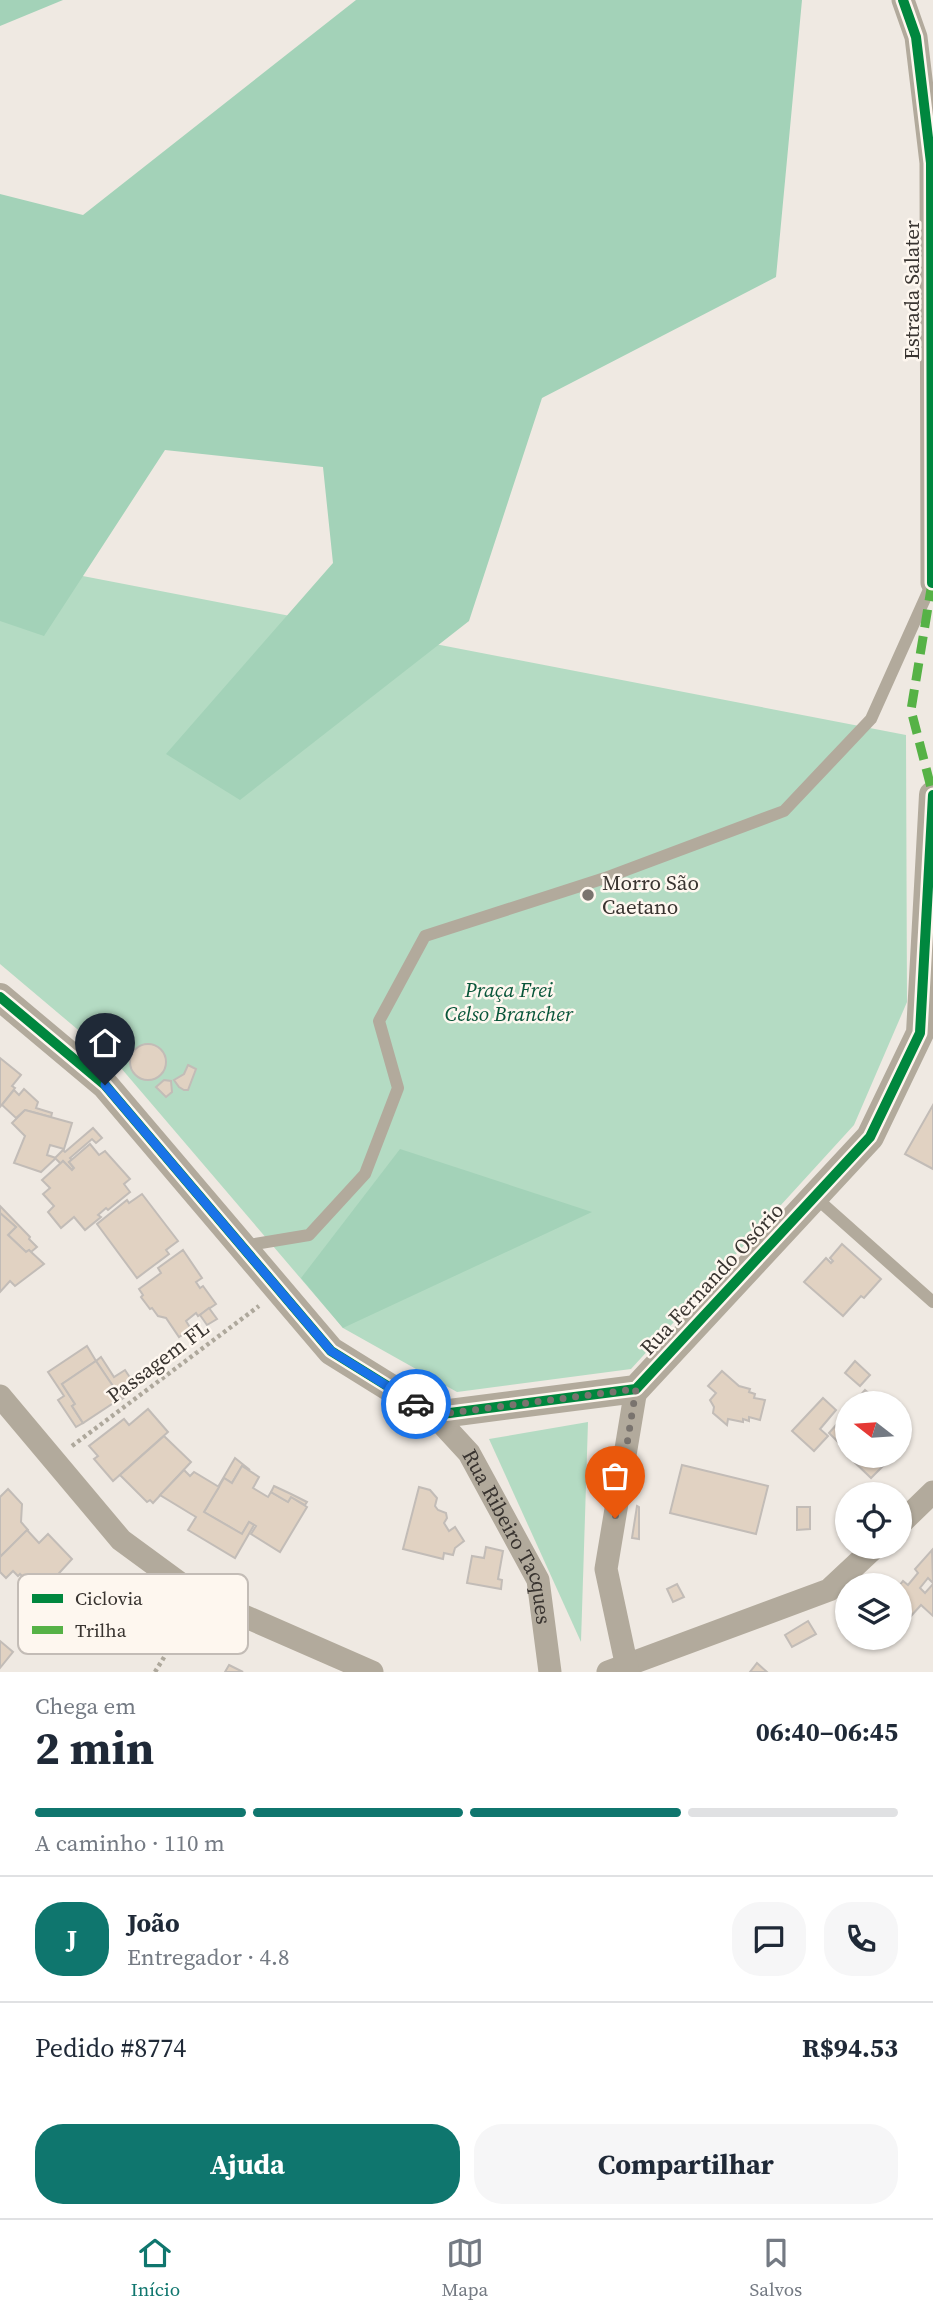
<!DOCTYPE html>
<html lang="pt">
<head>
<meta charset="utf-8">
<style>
  :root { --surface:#fff; --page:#f6f6f7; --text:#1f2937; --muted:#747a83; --line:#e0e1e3; --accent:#0f766e }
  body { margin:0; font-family:"Source Serif 4",serif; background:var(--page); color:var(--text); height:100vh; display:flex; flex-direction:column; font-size:26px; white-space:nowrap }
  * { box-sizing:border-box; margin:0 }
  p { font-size:23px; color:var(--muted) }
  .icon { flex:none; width:38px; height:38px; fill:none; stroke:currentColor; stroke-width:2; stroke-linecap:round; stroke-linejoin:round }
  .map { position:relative; height:1672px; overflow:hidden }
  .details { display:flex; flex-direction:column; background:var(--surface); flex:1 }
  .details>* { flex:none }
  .needle { width:46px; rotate:287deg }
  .controls { position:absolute; left:835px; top:1391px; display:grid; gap:14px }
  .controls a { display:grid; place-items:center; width:77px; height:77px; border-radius:50%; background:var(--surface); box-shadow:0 2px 5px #0004; font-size:35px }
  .pin { position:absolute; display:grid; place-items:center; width:60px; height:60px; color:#fff; margin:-72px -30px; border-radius:50% 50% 50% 0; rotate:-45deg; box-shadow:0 0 7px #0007 }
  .pin .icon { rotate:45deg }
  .courier { position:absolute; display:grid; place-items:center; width:70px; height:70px; margin:-35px; border:5px solid #1a73e8; border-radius:50%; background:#fff; color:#222; box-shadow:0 2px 9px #0007 }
  .headline em { font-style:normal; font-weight:700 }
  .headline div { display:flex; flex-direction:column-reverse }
  .headline { display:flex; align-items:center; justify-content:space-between; height:119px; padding:0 35px }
  h1 { font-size:46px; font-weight:700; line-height:52px }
  .bar { display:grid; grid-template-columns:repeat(4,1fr); gap:10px 7px; align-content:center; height:84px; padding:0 35px }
  .bar i { height:9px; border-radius:5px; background:var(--line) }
  .bar .active { background:var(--accent) }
  .bar p { grid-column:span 4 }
  .line { display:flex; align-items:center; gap:18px; padding:0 35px; border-top:2px solid var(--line) }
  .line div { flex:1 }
  .round { display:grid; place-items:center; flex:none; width:74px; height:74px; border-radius:28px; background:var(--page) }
  .button { display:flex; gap:14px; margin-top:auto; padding:14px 35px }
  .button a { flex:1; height:80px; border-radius:28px; background:var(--accent); color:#fff; font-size:28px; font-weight:700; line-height:80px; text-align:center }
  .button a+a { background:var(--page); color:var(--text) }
  .tab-bar { display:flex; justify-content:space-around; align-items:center; height:98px; border-top:2px solid var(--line); background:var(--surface); font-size:19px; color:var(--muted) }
  .tab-bar a { display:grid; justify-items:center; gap:4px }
  .tab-bar .active { color:var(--accent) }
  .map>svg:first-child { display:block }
  .green { fill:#b4dbc3 }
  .forest { fill:#a3d2b8 }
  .building { fill:#e1d2c2; stroke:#c2bcb7; stroke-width:2 }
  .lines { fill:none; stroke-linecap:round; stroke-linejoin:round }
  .path { stroke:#aea89c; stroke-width:4.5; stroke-dasharray:3.5 3.5; stroke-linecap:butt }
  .service { stroke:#b2aa9c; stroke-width:12 }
  .minor { stroke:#b2aa9c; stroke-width:23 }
  .tertiary { stroke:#b2aa9c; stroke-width:28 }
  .quiet { stroke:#56b246; stroke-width:9; stroke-dasharray:18 9; stroke-linecap:butt }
  .cycleway-casing { stroke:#fef7ef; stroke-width:15 }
  .cycleway { stroke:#00873e; stroke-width:10 }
  .done { stroke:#79736e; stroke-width:7; stroke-dasharray:0 12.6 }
  .route { stroke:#1a73e8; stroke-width:9 }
  .poi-dot { fill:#79736e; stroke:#fef7ef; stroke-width:2.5 }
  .labels { text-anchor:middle; stroke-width:5; stroke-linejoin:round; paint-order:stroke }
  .street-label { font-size:21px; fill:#393430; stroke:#fef7ef }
  .poi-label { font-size:21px; fill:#393430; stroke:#fef7ef; text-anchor:start }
  .park-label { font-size:21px; font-style:italic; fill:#085539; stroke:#fef7ef }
  .key { fill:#fef7ef; stroke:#c3bcb6; stroke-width:2 }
  .key-label { font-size:19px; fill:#393430 }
</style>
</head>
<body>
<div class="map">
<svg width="933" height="1672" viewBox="0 0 933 1672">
  <rect width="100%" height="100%" fill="#efe9e2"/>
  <g class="green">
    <polygon points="0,560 906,735 907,1002 854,1125 631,1369 457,1392 343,1328 115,1061 0,964"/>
    <polygon points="588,1422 581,1642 489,1439"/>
  </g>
  <g class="forest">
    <polygon points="0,0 63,0 0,26"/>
    <polygon points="356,0 802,0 776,277 542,398 469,621 240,800 166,754 333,563 323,467 165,450 44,636 0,621 0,194 83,215"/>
    <polygon points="400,1149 592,1212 343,1328 301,1278"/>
  </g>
  <g class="building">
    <circle cx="148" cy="1062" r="18"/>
    <polygon points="0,1058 21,1075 12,1086 15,1088 0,1107"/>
    <polygon points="188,1065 196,1069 188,1090 184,1090 179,1087 174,1080 184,1074"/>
    <polygon points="164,1080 171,1081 172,1092 166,1097 156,1087"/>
    <polygon points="24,1089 38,1102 36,1108 52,1113 51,1117 25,1110 16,1118 2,1105 14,1090 19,1095"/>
    <polygon points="933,1105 933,1169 905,1154"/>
    <polygon points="25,1110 72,1123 64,1149 50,1145 47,1155 56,1158 41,1172 14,1163 25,1136 12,1123"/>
    <polygon points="93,1128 102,1138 96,1143 92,1139 70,1158 72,1160 69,1162 74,1168 72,1170 63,1161 61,1164 55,1158 63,1150 65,1152"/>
    <polygon points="90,1144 99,1155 105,1151 130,1179 124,1184 130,1192 108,1210 106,1208 98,1215 101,1217 85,1230 74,1217 61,1228 48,1212 54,1206 43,1194 50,1188 42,1180 63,1161 72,1170 74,1168 69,1162"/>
    <polygon points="142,1194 178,1241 166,1250 169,1254 137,1278 97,1224 127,1200 129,1203"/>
    <polygon points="0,1206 30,1237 29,1239 37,1247 31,1252 29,1250 26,1252 8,1235 16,1227 0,1213"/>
    <polygon points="0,1213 16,1227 8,1235 26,1252 29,1250 44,1264 15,1286 10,1281 0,1292"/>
    <polygon points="842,1244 881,1279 864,1298 861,1296 843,1316 804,1282 826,1258 831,1263 833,1261 830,1258"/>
    <polygon points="183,1250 202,1278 196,1282 200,1288 203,1286 216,1304 198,1316 196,1313 186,1321 191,1329 179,1337 166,1318 158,1316 152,1308 150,1309 141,1297 143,1295 139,1289 161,1273 158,1268"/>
    <polygon points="209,1308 217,1319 207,1325 200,1315"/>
    <polygon points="87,1346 96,1361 62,1384 75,1404 72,1406 83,1423 76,1427 58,1400 64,1396 48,1372"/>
    <polygon points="101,1357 114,1377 125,1370 137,1388 118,1402 117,1400 121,1398 96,1361"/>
    <polygon points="96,1361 121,1398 83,1423 72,1406 75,1404 62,1384"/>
    <polygon points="855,1361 870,1375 860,1386 845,1373"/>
    <polygon points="722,1371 739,1386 750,1389 749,1392 755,1394 754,1398 765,1400 760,1420 749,1417 749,1421 743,1419 743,1422 728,1419 727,1425 713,1413 714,1407 710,1400 716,1393 708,1386"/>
    <polygon points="865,1390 877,1400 883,1404 853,1404"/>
    <polygon points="823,1398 836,1410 820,1429 828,1436 814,1451 792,1431"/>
    <polygon points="148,1409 168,1432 113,1481 94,1459 98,1456 89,1446 124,1419 129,1425"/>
    <polygon points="844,1416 847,1419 847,1451 829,1433"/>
    <polygon points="900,1423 908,1431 900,1440"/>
    <polygon points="164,1436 191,1462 153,1503 150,1500 147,1502 120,1475"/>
    <polygon points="848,1456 893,1456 871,1478"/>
    <polygon points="235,1458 250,1470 242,1466 232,1483 224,1478 218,1487"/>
    <polygon points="682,1465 768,1486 756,1534 670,1513"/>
    <polygon points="242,1466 259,1477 253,1488 268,1497 271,1492 288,1502 291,1497 307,1507 280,1552 251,1534 256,1526 249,1522 242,1534 204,1512 224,1478 232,1483"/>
    <polygon points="184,1470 190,1476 194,1472 219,1487 204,1512 242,1534 249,1522 254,1525 235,1558 188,1530 196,1517 160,1495"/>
    <polygon points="274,1486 291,1494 307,1502 305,1505 291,1497 288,1502 271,1492"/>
    <polygon points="419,1487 430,1490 437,1498 435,1506 438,1510 446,1513 447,1518 444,1523 449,1531 455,1527 464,1541 455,1548 453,1555 444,1553 443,1559 403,1549"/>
    <polygon points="8,1489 22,1504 21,1522 28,1530 0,1557 0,1497"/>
    <polygon points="637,1506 639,1507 639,1539 632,1538"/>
    <polygon points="797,1507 810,1507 810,1529 797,1530"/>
    <polygon points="27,1530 39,1543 48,1534 72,1559 40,1594 20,1574 18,1576 13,1571 6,1578 0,1572 0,1557"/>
    <polygon points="486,1547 503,1551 498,1579 502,1580 501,1589 467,1583 472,1556 484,1558"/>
    <polygon points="932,1550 933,1583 928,1578 920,1588 925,1593 933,1584 933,1616 921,1605 911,1616 900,1606 899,1586 903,1581 908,1585 918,1573 915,1569"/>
    <polygon points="677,1584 684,1597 673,1602 667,1589"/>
    <polygon points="808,1621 816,1634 792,1647 785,1635"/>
    <polygon points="0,1641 13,1652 0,1668"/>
    <polygon points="757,1663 767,1672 750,1672"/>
    <polygon points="229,1665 243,1672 225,1672"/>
  </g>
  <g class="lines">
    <g class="path">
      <polyline points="72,1446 259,1306"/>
      <polyline points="155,1672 166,1654"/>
    </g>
    <g class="service">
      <polyline points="815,1197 933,1302"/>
      <polyline points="243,1246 309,1235 365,1174 398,1088 379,1021 425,936 605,878 784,811 871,719 932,583"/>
    </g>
    <g class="minor">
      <polyline points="903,0 916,37 931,163 932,583"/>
      <polyline points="0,1396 121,1540 196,1595 372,1672"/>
      <path id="s1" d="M 434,1415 L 469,1453 L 538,1580 L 550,1672"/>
      <polyline points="900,1524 933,1492"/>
      <polyline points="608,1672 829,1590 875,1547"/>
      <polyline points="628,1672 606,1569 636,1389"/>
    </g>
    <polyline class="tertiary" points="0,997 105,1085 331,1351 434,1415 636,1389 870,1137 920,1033 933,795"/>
    <polyline class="quiet" points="932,583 911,710 933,795"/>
    <g class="cycleway-casing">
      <g id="cycleway">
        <polyline points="903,0 916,37 931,163 932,583"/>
        <polyline points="0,997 105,1085 331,1351 434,1415 636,1389 870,1137 920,1033 933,795"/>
      </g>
    </g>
    <use href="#cycleway" class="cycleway"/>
  </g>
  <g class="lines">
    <polyline class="done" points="416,1404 434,1415 636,1389 615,1518"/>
    <polyline class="route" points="105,1085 331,1351 416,1404"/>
  </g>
  <circle class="poi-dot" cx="588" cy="895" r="7"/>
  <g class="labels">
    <g class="street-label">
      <text transform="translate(912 290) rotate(-90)" y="7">Estrada Salater</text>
      <text transform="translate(712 1279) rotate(-47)" y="7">Rua Fernando Osório</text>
      <text transform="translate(158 1362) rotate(-37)" y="7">Passagem FL</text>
      <text dy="7" stroke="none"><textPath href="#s1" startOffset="145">Rua Ribeiro Tacques</textPath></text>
    </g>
    <g class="poi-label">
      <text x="602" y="890">Morro São<tspan x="602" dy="24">Caetano</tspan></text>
    </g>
    <g class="park-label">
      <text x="509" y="997">Praça Frei<tspan x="509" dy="24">Celso Brancher</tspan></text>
    </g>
  </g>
  <rect x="18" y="1574" width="230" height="80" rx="10" class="key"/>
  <rect x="32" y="1594" width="31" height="9" fill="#00873e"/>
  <rect x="32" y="1626" width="31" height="8" fill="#56b246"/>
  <g class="key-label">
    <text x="75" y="1605">Ciclovia</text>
    <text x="75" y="1637">Trilha</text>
  </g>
</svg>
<div class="controls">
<a><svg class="needle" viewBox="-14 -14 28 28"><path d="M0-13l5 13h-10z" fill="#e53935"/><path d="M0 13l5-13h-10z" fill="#747a83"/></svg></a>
<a><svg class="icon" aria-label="locate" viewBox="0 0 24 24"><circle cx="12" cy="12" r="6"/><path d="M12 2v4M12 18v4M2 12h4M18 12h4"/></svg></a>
<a><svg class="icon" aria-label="layers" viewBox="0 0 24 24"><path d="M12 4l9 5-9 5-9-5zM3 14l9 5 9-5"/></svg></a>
</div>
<div class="pin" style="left:615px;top:1518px;background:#ea580c"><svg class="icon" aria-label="bag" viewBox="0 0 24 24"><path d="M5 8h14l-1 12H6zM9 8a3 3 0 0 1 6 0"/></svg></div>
<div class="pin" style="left:105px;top:1085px;background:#1f2937"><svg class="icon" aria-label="home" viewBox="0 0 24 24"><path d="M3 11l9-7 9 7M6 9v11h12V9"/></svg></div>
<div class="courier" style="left:416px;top:1404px"><svg class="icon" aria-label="car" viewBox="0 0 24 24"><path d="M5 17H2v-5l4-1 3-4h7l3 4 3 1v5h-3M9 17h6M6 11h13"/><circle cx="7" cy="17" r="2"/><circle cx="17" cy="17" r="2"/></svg></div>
</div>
<section class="details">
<div class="headline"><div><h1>2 min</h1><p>Chega em</p></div><em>06:40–06:45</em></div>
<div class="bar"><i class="active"></i><i class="active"></i><i class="active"></i><i></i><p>A caminho · 110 m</p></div>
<div class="line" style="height:126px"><b class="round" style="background:var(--accent);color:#fff">J</b><div><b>João</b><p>Entregador · 4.8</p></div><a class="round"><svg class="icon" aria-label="chat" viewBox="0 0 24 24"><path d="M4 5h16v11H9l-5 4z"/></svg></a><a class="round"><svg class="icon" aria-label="phone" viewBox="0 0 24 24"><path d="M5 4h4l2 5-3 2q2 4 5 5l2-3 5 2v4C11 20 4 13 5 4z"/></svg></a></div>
<div class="line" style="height:91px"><div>Pedido #8774</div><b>R$94.53</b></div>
<div class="button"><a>Ajuda</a><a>Compartilhar</a></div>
</section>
<nav class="tab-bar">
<a class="active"><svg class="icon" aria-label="home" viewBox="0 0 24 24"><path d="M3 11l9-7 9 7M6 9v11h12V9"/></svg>Início</a>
<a><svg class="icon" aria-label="map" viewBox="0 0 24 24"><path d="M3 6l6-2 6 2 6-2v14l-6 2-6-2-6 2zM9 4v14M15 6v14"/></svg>Mapa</a>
<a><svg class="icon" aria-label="saved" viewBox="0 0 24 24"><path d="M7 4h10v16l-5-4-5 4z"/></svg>Salvos</a>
</nav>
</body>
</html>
